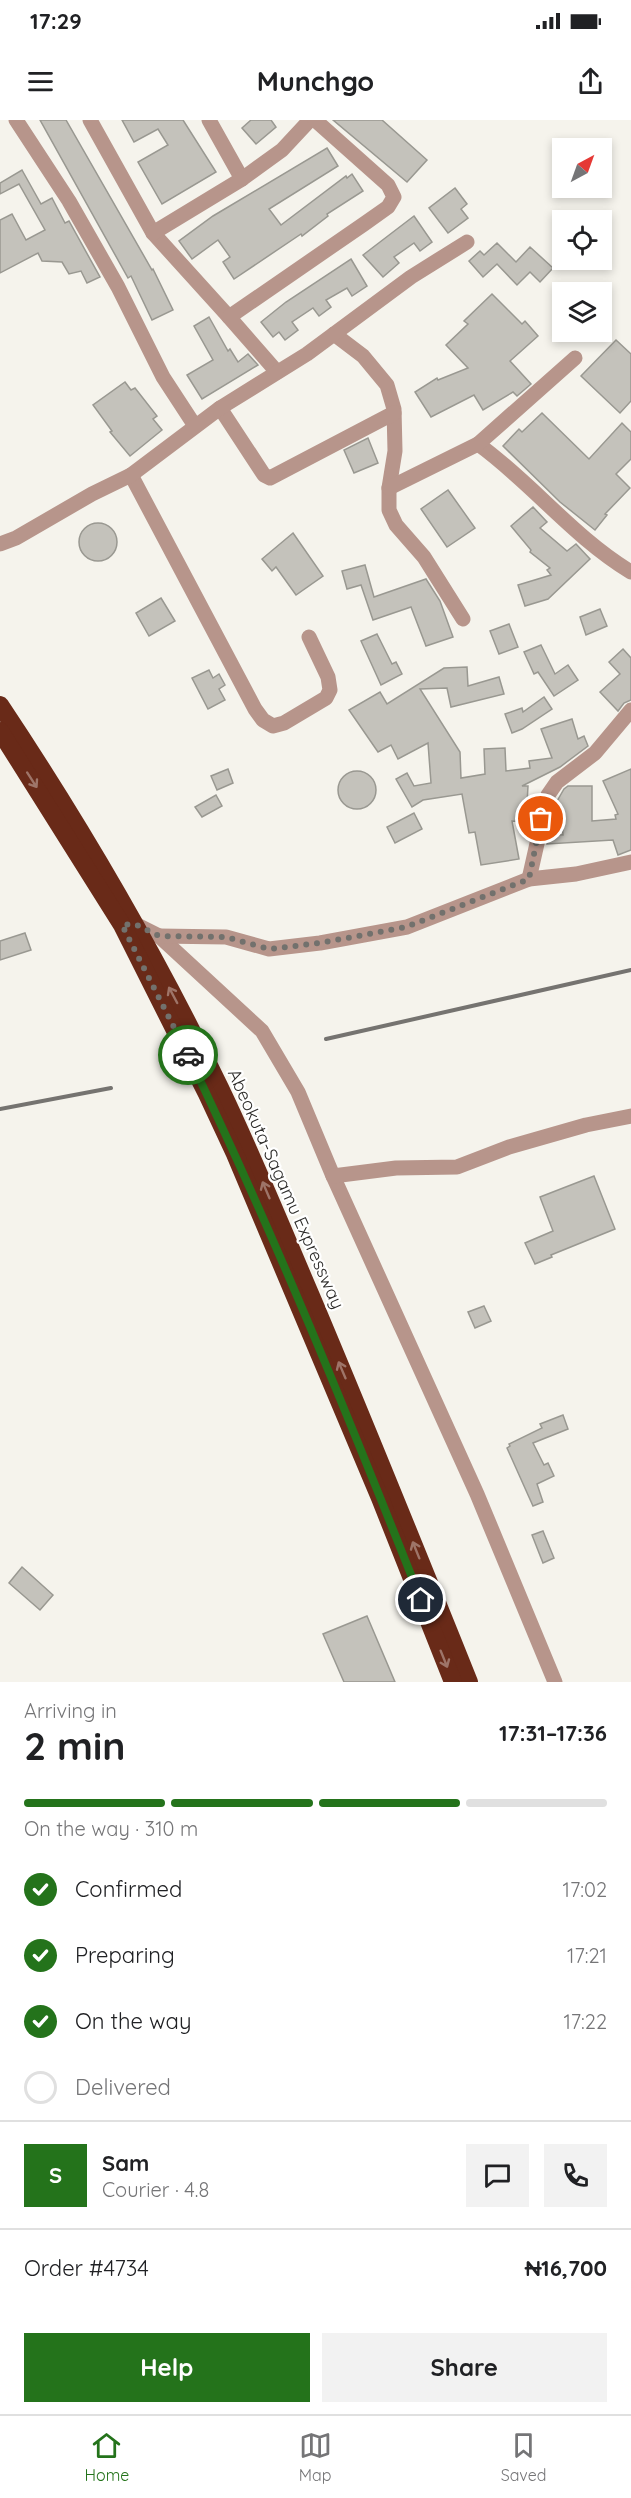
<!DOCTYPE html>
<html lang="en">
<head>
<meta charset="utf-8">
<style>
  :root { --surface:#fff; --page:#f2f2f2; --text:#202124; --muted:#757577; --line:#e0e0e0; --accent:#24731b }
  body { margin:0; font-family:Quicksand,sans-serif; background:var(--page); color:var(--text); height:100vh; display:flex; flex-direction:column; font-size:22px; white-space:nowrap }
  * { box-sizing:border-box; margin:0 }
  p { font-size:20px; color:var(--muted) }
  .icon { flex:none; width:33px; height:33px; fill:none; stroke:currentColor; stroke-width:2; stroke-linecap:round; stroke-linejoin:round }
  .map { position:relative; height:1562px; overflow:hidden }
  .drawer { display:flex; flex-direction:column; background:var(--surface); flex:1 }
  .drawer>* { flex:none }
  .needle { width:39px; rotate:41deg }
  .controls { position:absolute; left:552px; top:18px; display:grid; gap:12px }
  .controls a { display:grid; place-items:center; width:60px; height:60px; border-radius:0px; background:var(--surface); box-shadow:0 3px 9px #0003; font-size:30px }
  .pin { position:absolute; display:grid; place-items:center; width:51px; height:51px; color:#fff; margin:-26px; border:3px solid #fff; border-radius:50%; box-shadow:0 2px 6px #0007 }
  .courier { position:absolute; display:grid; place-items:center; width:60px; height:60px; margin:-30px; border:4px solid #24731b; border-radius:50%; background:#fff; color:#222; box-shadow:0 2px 8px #0007 }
  .head em { font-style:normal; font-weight:700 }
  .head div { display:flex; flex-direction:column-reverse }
  .head { display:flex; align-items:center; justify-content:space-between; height:102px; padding:0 24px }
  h1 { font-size:39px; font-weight:700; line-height:45px }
  .bar { display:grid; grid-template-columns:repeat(4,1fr); gap:9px 6px; align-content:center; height:72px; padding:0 24px }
  .bar i { height:8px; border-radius:4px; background:var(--line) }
  .bar .selected { background:var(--accent) }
  .bar p { grid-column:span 4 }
  .line { display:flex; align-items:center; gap:15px; padding:0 24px; border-top:2px solid var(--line) }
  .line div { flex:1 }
  .round { display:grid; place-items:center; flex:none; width:63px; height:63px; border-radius:0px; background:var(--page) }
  ol { padding:0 24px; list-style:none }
  li { display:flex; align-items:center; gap:18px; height:66px }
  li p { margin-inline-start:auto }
  li .icon { padding:6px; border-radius:50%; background:var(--accent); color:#fff; stroke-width:4 }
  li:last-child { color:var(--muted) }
  li i { width:33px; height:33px; border:3px solid var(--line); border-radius:50% }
  .cta { display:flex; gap:12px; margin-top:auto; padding:12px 24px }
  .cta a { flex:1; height:69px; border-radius:0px; background:var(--accent); color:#fff; font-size:24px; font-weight:700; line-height:69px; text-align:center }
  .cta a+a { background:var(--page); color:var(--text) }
  .status { display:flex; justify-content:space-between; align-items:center; height:42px; padding:0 30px; background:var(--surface); direction:ltr }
  .status svg { height:16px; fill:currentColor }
  header { display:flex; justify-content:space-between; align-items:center; height:78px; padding:0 24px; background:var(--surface); font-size:27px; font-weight:700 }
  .menu { display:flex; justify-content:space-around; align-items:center; height:84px; border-top:2px solid var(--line); background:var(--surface); font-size:16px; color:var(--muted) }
  .menu a { display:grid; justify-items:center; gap:3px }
  .menu .selected { color:var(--accent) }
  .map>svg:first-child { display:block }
  .building { fill:#c4c2bb; stroke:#999891; stroke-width:1.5 }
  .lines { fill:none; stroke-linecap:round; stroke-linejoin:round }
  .street { stroke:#b7958b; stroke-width:15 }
  .highway { stroke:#692a18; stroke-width:18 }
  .rail { stroke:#757370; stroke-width:4 }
  .oneway { stroke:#9e7569 }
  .done { stroke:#72716d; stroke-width:6; stroke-dasharray:0 10.8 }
  .route { stroke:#24731b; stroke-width:8 }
  .labels { text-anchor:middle; stroke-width:4.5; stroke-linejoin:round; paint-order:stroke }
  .street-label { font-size:18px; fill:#2c2b29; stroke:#fff }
</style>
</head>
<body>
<div class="status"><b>17:29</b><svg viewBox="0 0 49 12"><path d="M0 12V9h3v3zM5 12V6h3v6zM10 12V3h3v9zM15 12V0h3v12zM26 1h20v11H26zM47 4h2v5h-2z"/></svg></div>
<header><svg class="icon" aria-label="menu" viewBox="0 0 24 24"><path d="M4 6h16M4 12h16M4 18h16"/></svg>Munchgo<svg class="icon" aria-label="share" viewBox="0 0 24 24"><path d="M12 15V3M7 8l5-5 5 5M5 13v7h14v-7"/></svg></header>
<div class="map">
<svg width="631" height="1562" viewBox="0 0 631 1562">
  <rect width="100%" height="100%" fill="#f5f3ec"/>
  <g class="building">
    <polygon points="40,0 66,0 152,150 153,149 173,190 152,200 131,156 128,158"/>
    <polygon points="122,0 183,0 216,52 162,84 138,42 168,25 158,9 134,22"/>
    <polygon points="251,0 271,0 276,7 256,24 242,8"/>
    <polygon points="333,0 382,0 427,40 407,62"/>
    <polygon points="327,28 338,46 269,89 281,105 346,56 347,58 352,54 363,71 327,94 328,96 302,116 301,114 234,159 223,142 230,137 218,120 192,139 179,121 213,96"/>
    <polygon points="22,50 41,84 52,78 65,103 69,101 100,157 87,163 81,151 69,154 62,142 42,141 38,133 0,153 0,100 12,94 26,120 45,110 19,64 0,74 0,63"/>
    <polygon points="455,68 467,84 461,89 468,98 448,113 429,88"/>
    <polygon points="414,96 432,122 420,131 414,123 394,137 399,143 383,157 363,135"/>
    <polygon points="497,123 516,142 530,127 553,148 540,162 530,152 517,165 497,144 483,157 469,141 480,131 484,135"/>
    <polygon points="351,139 367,166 352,176 347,168 326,180 331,187 319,196 313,188 292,202 298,210 285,220 279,212 273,217 261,202 286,182"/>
    <polygon points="492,174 522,204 525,201 538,216 510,241 531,264 517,276 513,272 483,290 474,275 431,297 415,272 437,258 438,260 468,248 446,225 468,204 464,201"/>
    <polygon points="209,197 228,231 230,229 238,242 248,234 258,245 202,279 187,255 213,240 194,206"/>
    <polygon points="616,220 631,234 631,281 620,293 581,256"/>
    <polygon points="125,262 131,270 135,268 157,296 153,299 162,310 130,336 110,312 112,311 93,285"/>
    <polygon points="542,293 589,339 622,303 631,312 631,339 616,354 630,368 605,394 607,395 595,410 560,382 503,326 519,309 522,312"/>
    <polygon points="368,318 378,343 354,353 344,330"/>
    <polygon points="448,370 475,408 447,427 421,389"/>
    <polygon points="533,387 547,402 540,408 567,431 576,424 590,439 548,479 525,486 518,465 551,455 547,450 550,448 530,432 531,430 511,406"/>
    <circle cx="98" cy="422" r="19"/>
    <polygon points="293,413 323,456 296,475 276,447 272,451 262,439"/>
    <polygon points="365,445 374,477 426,459 440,481 453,517 426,526 411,487 373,500 361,465 347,469 342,451"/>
    <polygon points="161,478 175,501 149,516 136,493"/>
    <polygon points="600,489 607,506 586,515 580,497"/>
    <polygon points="509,504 518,527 499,534 490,511"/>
    <polygon points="377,514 392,544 396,542 402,554 381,565 361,521"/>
    <polygon points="541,525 555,554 568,545 578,560 554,576 538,552 534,554 524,532"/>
    <polygon points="623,529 631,538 631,580 624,583 618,591 600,572 620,554 609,542"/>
    <polygon points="467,547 468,566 499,557 504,574 451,587 447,568 420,569 460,632 461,658 485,654 484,629 505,628 506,651 530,648 529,641 552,638 541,609 572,599 578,619 584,616 588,626 560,647 522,666 528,666 526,702 512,701 519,739 481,745 475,712 469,713 462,674 423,680 412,687 396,659 407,653 414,666 431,663 428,623 398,639 391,625 378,632 349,590 380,572 387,584 444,548"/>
    <polygon points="209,550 213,558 219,554 225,565 219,569 225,580 208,589 192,558"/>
    <polygon points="544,577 552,589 522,609 512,613 505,594 522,588 523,592"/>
    <polygon points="228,649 233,663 217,670 211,656"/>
    <polygon points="631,649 631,730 618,735 613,720 547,724 549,714 563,715 561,689 556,689 556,683 564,669 568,666 592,666 592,701 616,699 615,695 618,694 603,661"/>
    <circle cx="357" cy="670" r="19"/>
    <polygon points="216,675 222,686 202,697 195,687"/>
    <polygon points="414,693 422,709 395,723 387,707"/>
    <polygon points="25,813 31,830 0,840 0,821"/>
    <polygon points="594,1056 615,1109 551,1135 552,1137 535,1144 525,1123 553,1111 540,1077"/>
    <polygon points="484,1186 491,1201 475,1208 468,1192"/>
    <polygon points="563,1295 568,1309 533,1323 544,1345 548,1343 554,1356 537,1364 543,1382 533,1386 507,1328 510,1326 509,1324 542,1308 540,1304"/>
    <polygon points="543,1411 554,1438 543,1443 532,1415"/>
    <polygon points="22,1447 53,1475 40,1490 9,1463"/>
    <polygon points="367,1496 395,1562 344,1562 323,1514"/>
  </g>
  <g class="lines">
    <g class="street">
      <polyline points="16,0 69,81 118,167 163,257 195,306"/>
      <polyline points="90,0 153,113 229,197"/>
      <polyline points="209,0 242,59"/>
      <polyline points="153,113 242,59 282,30 310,0"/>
      <polyline points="334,214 363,236 387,265 394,289 395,331 389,368 389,390 396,405 424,437 463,499"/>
      <polyline points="277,252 229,197 364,104 388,87 394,77 388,65 315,0"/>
      <polyline points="220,288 264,355 270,358 394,293"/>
      <path d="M 478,324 C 532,363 573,417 631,452"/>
      <polyline points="131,355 255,589 263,600 273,606 284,603 326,578 330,570 328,557 309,517"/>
      <polyline points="389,368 478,324 575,238"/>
      <polyline points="0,424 16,418 92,374 131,355 220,288 307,234 411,157 467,122"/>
      <polyline points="529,759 548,675 557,662 595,633 631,590"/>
      <polyline points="131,804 135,804 159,816 262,911 298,972 333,1056 477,1374 555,1562"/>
      <polyline points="159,816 226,817 269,829 320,823 407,807 529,759 576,754 631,742"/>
      <polyline points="333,1056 396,1048 457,1047 509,1027 586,1005 631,996"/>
    </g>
    <g class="highway">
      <path d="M 0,585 C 82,708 156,835 220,968 C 254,1039 283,1111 314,1183 C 367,1309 418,1435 469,1562"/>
      <polyline points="0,611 122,805 207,974 235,1034 380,1378 453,1562"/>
    </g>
    <g class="rail">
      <polyline points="326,919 631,850"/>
      <polyline points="0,989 111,968"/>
    </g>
  </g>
  <defs><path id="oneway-shaft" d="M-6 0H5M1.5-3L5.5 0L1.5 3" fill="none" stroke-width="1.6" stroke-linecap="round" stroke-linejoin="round" transform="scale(1.5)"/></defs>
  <g class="oneway">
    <use href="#oneway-shaft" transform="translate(32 660) rotate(57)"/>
    <use href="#oneway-shaft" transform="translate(173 875) rotate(-118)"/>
    <use href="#oneway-shaft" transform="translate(266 1070) rotate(-113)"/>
    <use href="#oneway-shaft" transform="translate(342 1250) rotate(-113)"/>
    <use href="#oneway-shaft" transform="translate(416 1430) rotate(-112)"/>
    <use href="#oneway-shaft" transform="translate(444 1539) rotate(68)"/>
  </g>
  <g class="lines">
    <polyline class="done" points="188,935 122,805 135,804 159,816 226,817 269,829 320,823 406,807 529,759 541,699"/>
    <path class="route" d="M 188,935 C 273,1111 349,1298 421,1480"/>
  </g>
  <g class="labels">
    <g class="street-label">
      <text transform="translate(286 1069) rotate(66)" y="6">Abeokuta-Sagamu Expressway</text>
    </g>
  </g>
</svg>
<div class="controls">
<a><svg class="needle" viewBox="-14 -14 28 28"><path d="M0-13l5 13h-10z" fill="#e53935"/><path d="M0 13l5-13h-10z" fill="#757577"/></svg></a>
<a><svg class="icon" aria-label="locate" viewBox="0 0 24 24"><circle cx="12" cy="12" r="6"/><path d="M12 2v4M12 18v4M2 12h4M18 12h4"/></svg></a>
<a><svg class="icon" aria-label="layers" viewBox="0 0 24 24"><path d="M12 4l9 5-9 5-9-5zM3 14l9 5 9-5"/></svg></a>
</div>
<div class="pin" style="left:541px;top:699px;background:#ea580c"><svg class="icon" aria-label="bag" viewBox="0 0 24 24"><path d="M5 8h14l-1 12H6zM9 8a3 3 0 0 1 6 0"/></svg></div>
<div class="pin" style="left:421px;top:1480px;background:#1f2937"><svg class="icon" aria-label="home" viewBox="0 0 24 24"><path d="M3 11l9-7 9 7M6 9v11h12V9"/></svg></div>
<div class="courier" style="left:188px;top:935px"><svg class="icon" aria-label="car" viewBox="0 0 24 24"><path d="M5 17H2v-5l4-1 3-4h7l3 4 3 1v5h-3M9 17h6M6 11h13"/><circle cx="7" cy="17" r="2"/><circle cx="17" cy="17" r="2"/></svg></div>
</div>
<section class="drawer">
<div class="head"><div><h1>2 min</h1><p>Arriving in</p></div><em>17:31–17:36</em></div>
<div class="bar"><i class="selected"></i><i class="selected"></i><i class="selected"></i><i></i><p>On the way · 310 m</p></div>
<ol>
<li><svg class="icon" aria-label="check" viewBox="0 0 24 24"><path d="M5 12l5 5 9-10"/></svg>Confirmed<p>17:02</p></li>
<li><svg class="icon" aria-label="check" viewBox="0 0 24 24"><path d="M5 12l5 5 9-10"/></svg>Preparing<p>17:21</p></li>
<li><svg class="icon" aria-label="check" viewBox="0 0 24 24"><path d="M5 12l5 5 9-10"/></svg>On the way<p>17:22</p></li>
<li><i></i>Delivered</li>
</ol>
<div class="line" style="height:108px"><b class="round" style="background:var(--accent);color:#fff">S</b><div><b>Sam</b><p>Courier · 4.8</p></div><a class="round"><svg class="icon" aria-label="chat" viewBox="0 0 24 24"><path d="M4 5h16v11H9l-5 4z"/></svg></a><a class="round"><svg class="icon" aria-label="phone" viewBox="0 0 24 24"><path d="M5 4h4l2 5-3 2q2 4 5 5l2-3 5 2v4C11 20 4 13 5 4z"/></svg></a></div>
<div class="line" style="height:78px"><div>Order #4734</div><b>₦16,700</b></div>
<div class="cta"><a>Help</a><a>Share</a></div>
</section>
<nav class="menu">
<a class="selected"><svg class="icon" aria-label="home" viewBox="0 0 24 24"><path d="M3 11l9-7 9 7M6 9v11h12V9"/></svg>Home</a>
<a><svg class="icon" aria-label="map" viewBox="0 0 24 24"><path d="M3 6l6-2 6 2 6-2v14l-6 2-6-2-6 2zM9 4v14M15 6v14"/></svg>Map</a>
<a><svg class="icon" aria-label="saved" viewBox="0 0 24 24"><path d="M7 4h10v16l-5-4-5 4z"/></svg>Saved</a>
</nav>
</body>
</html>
